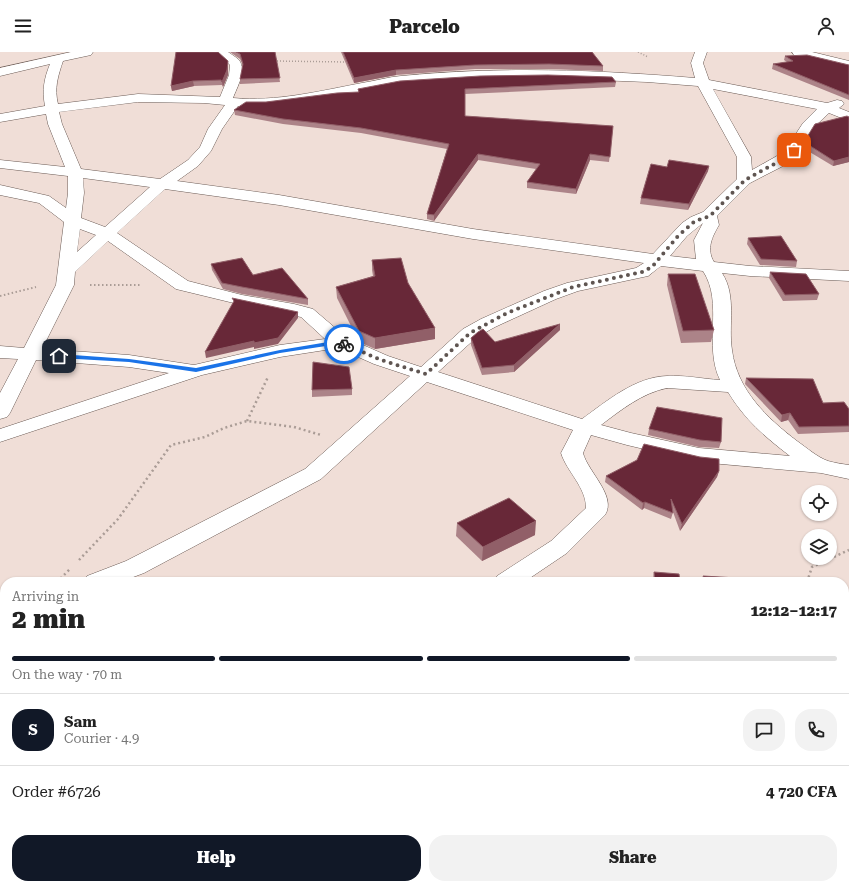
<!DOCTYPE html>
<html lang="en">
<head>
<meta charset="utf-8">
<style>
  :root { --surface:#fff; --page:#f2f2f2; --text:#222; --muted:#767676; --line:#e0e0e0; --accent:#111827 }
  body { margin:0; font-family:"Roboto Serif",serif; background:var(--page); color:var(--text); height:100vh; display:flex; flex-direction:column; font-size:15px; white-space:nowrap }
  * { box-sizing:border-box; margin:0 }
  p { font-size:13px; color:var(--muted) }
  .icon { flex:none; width:22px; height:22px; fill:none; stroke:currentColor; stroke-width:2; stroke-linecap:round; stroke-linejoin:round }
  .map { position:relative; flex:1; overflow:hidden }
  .details { position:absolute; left:0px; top:525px; width:849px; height:312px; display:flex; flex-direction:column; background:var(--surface); border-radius:16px 16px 0 0; box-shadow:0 1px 3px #0004 }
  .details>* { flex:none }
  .tools { position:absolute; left:801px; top:433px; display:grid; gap:8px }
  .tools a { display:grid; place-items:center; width:36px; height:36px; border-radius:50%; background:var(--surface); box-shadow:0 1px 3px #0004; font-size:20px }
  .pin { position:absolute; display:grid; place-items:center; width:34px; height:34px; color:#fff; margin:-17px; border-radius:8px; box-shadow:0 2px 6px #0006 }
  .courier { position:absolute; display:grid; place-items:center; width:40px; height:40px; margin:-20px; border:3px solid #1a73e8; border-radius:50%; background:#fff; color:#222; box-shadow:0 1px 5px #0007 }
  .summary em { font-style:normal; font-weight:800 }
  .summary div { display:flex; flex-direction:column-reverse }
  .summary { display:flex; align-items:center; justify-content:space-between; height:68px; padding:0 12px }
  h1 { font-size:26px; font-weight:800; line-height:30px }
  .bar { display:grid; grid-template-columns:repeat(4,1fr); gap:6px 4px; align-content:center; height:48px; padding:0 12px }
  .bar i { height:5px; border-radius:3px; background:var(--line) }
  .bar .on { background:var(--accent) }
  .bar p { grid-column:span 4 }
  .line { display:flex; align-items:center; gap:10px; padding:0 12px; border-top:1px solid var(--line) }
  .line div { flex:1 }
  .round { display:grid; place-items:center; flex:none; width:42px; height:42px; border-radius:16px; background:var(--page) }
  .cta { display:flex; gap:8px; margin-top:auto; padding:8px 12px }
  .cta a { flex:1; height:46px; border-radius:16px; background:var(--accent); color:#fff; font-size:16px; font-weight:800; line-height:46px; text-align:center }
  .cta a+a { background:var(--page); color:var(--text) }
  header { display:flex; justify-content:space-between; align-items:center; height:52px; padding:0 12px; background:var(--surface); font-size:18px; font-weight:800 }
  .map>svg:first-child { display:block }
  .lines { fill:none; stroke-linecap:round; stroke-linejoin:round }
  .street-casing { stroke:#6b5b55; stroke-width:1 }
  .path-far3 { stroke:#aa9c96; stroke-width:1.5; stroke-dasharray:1 2; stroke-linecap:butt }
  .path-far2 { stroke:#aa9c96; stroke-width:2; stroke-dasharray:1.5 2.5; stroke-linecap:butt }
  .path-far1 { stroke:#aa9c96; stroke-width:2.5; stroke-dasharray:2 3; stroke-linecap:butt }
  .path { stroke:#aa9c96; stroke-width:3; stroke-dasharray:2.5 4; stroke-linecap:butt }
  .street { fill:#fff; fill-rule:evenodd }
  .wall { fill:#ac8388 }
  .shaded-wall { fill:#915f68 }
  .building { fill:#682838; stroke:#915f68 }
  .route { fill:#1a73e8 }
  .done { stroke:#5f5551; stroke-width:4; stroke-dasharray:0 7.2 }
</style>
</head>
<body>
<header><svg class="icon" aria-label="menu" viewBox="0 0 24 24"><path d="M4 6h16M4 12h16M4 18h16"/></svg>Parcelo<svg class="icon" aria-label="person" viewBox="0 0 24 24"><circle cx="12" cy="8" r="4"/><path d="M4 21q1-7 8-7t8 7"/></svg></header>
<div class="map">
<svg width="849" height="837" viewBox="0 0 849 837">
  <rect width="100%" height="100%" fill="#f0ded7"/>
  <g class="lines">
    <g class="street-casing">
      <g id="street">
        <path d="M 71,0 L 93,0 L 91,3 L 63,9 C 58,24 54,36 58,52 L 138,42 L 220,45 L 229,23 L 230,13 L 216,0 L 228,0 C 232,3 236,5 239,8 C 247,19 237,35 233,46 C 276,50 320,39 362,31 C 375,29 388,25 401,24 C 499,14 598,18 695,26 L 691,11 L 695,0 L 707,0 L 703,11 L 709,28 L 827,51 L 837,48 L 842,49 L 844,52 L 839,56 L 849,60 L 849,69 L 829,61 L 813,76 L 795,106 L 783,114 L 750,131 L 717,164 L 719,173 C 712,185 706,197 714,210 L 750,214 L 849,219 L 849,229 L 750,224 L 722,221 C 737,244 728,272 732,298 C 737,338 767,366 797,389 C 807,396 817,405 828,409 C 835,411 842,412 849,413 L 849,427 L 821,421 L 699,410 L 627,393 L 591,383 L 583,401 C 588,420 617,444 605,463 L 567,501 L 524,530 L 494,530 L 497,524 L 551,489 L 586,456 C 586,435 567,420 561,401 L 573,378 L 427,330 L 321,427 L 144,521 L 120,530 L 84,530 L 87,524 L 126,509 L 305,417 L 410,324 L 374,312 L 338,296 L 280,305 L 202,323 L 0,390 L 0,377 L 169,321 L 129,315 L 36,308 L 10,361 L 7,365 L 0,367 L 0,341 L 18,307 L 0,306 L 0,294 L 24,296 L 56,233 L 64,170 L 39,151 L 0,143 L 0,133 L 49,144 L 66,156 L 68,141 L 68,124 L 0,116 L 0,108 L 65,115 L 48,72 L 46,62 L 0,70 L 0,62 L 45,54 C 42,38 44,27 50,12 L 0,24 L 0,16 ZM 548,26 L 647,30 L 698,34 L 737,105 L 737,127 L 703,160 L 691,165 L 682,171 L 653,202 L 473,177 L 279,143 L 177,129 L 198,114 L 211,99 L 222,77 L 238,54 L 266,54 L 322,47 L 400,32 L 480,27 ZM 713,37 L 817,57 L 803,71 L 784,100 L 752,118 L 751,105 ZM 138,50 L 204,51 L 225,53 L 208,77 L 200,95 L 188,108 L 160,127 L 81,117 L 62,72 L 59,60 ZM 83,126 L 150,135 L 105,175 L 81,166 L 84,141 ZM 165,137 L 279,153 L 473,187 L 644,211 L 636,216 L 567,231 L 544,239 L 481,267 L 463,277 L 421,315 L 388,304 L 347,286 L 313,257 L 294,252 L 242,243 L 188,229 L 117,181 ZM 703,171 L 694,188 L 696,207 L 670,204 L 687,184 ZM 80,177 L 96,183 L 77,200 ZM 108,189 L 176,237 L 242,253 L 301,265 L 325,287 L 280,293 L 194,313 L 129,303 L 42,297 L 74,233 L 75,220 ZM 661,214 L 703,219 C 724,251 703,293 720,328 C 703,327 685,323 667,324 C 635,325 607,349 582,367 L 438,320 L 477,285 L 495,275 L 556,247 L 578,239 L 648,224 ZM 667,336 L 728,340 C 745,368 765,385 790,404 L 699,396 L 631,381 L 601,373 C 621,358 642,341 667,336 Z"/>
        <polygon points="792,0 812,0 849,9 849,17 794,3"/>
        <polygon points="5,560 5,579 0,580 0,561"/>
        <polygon points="56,832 92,832 90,837 54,837"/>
      </g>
    </g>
    <g class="path-far3">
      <polyline points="638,0 648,5"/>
      <polyline points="274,9 347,10"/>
    </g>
    <g class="path-far2">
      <polyline points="90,233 141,233"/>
      <polyline points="0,244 36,235"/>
    </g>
    <g class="path-far1">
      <polyline points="247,369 268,325"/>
      <polyline points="79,508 118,467 171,393 205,385 224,376 247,369 294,375 321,383"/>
      <polyline points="57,530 71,516"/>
      <polyline points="809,530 808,527 812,515 849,498"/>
    </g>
    <polyline class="path" points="844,566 849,569"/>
    <use href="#street" class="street"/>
  </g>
  <g class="wall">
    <polygon points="230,0 275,0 280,30 240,32 240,27 243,14 240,7"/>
    <polygon points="341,0 592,0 603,14 603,19 548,17 475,17 396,23 354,31"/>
    <polygon points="785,4 849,13 849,48 772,17 773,12 787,10 784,8"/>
    <polygon points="228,9 228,23 223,35 222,33 194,34 172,39 171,34"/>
    <polygon points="616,30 615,35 465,42 465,64 613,74 609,110 590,108 576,142 527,136 527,130 536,117 478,108 434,169 427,167 427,162 447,97 361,81 283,72 235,63 234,58 266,50 358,40 358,37"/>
    <polygon points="849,65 849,110 833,114 803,96 804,90"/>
    <polygon points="709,114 708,119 688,158 640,152 641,146 667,115"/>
    <polygon points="748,186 797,209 796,215 760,213 747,192"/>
    <polygon points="372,208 408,231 435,287 375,297 359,290 337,246 336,235 373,224 372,218"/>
    <polygon points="211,212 253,223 308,247 308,253 242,242 223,237 212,218"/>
    <polygon points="770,220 819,242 817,248 783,249 769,226"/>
    <polygon points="668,222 714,278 711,290 681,291 667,233"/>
    <polygon points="560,278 514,320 482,323 471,293 471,286 495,290"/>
    <polygon points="746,326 823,351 849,357 849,380 798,382 788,368 781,370 745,332"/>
    <polygon points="352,337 352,343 312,345 312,338"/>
    <polygon points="649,377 721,390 719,396 699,395 648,383"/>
    <polygon points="719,419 717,425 680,479 673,460 671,467 644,456 642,458 605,430 606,424"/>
    <polygon points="457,471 535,483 482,509 456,484"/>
    <polygon points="654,520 680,530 653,530 653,527"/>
    <polygon points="703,524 739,530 702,530"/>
    <polygon points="0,707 5,707 5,737 0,736"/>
  </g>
  <g class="shaded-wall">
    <polygon points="228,9 228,23 223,35 222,30"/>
    <polygon points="396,18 396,23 354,31 354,26"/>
    <polygon points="193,29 194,34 172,39 171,34"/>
    <polygon points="478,102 478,108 434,169 434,163"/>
    <polygon points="590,102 590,108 576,142 576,137"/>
    <polygon points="849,105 849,110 833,114 834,109"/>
    <polygon points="709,114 708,119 688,158 689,152"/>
    <polygon points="298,260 298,266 278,292 254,297 254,295 206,306 205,300"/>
    <polygon points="560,272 560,278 514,320 514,313"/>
    <polygon points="435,276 435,287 375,297 375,286"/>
    <polygon points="790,361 788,368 781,370 782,363"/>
    <polygon points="719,419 717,425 680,479 682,472"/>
    <polygon points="645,450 644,456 642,458 643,451"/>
    <polygon points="536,469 535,483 482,509 483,495"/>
  </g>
  <g class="building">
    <polygon points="176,0 218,0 228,9 227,18 222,30 221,28 193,29 171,34"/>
    <polygon points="236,0 275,0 280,26 240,27 243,12 240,2"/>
    <polygon points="343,0 592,0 603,14 549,12 475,13 396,18 354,26"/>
    <polygon points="807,3 849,13 849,43 773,12 793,9 785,4"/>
    <polygon points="548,23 612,25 616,30 465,37 465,64 613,74 610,105 590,102 576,137 527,130 540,112 478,102 434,163 427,162 449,92 361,76 283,67 234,58 246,50 266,50 337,41 359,40 358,37 400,29 480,24"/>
    <polygon points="847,64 849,65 849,105 834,109 804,90 815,72"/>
    <polygon points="669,108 709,114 689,152 641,146 651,112 667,115"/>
    <polygon points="781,184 797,209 761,207 748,186"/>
    <polygon points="242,206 253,223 282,216 308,247 242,235 222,231 211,212"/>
    <polygon points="401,206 408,231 435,276 375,286 359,279 336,235 375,224 372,208"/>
    <polygon points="770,220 806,222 819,242 785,243"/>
    <polygon points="668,222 695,222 714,278 683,279"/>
    <polygon points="232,246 298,260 278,286 254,291 254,289 205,300 234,249"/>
    <polygon points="560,272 514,313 482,316 471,286 478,280 483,277 495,290"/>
    <polygon points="313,310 349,315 352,337 312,338"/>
    <polygon points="746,326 813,327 823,351 844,350 849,357 849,374 799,375 790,361 782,363"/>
    <polygon points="657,355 722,366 721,390 700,388 649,377"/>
    <polygon points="644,392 700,405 719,407 719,419 682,472 671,447 673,461 645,450 643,451 606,424 637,408"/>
    <polygon points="509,446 536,469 483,495 457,471"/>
    <polygon points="654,520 679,522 680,530 655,530"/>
    <polygon points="703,524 737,526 739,530 706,530"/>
    <polygon points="1,706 5,707 5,731 0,730 0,707"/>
    <polygon points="208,832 241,832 250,837 203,837"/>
    <polygon points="384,832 385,832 404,837 382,837"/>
  </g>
  <polygon class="route" points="340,288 347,292 344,294 339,292 280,301 196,320 129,310 59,306 56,304 59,302 129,307 196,316 280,298"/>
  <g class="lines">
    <polyline class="done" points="344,292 381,308 426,322 470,281 507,261 573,235 642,220 652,215 678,184 695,169 710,164 745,128 787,105 794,98"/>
  </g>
</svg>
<div class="tools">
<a><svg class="icon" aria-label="locate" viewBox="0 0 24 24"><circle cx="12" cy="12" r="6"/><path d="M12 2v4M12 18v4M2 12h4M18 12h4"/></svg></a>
<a><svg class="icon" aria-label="layers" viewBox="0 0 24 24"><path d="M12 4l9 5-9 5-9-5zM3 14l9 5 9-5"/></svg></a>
</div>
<div class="pin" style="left:794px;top:98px;background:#ea580c"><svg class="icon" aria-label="bag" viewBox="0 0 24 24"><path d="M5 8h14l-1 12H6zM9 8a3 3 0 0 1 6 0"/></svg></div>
<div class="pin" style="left:59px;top:304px;background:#1f2937"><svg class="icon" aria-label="home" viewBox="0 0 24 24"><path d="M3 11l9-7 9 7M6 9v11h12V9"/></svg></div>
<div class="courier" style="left:344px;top:292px"><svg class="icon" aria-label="bike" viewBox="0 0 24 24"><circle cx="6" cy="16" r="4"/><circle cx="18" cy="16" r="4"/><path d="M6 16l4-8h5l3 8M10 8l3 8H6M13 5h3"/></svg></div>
<section class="details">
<div class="summary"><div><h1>2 min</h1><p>Arriving in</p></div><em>12:12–12:17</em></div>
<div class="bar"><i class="on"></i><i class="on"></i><i class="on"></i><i></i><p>On the way · 70 m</p></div>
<div class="line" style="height:72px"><b class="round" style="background:var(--accent);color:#fff">S</b><div><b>Sam</b><p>Courier · 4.9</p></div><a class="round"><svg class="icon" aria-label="chat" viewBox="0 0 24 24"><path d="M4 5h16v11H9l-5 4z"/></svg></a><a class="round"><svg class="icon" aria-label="phone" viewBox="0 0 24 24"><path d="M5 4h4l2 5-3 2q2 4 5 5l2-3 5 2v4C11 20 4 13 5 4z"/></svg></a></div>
<div class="line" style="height:52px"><div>Order #6726</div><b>4 720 CFA</b></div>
<div class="cta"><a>Help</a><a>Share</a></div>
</section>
</div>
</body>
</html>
